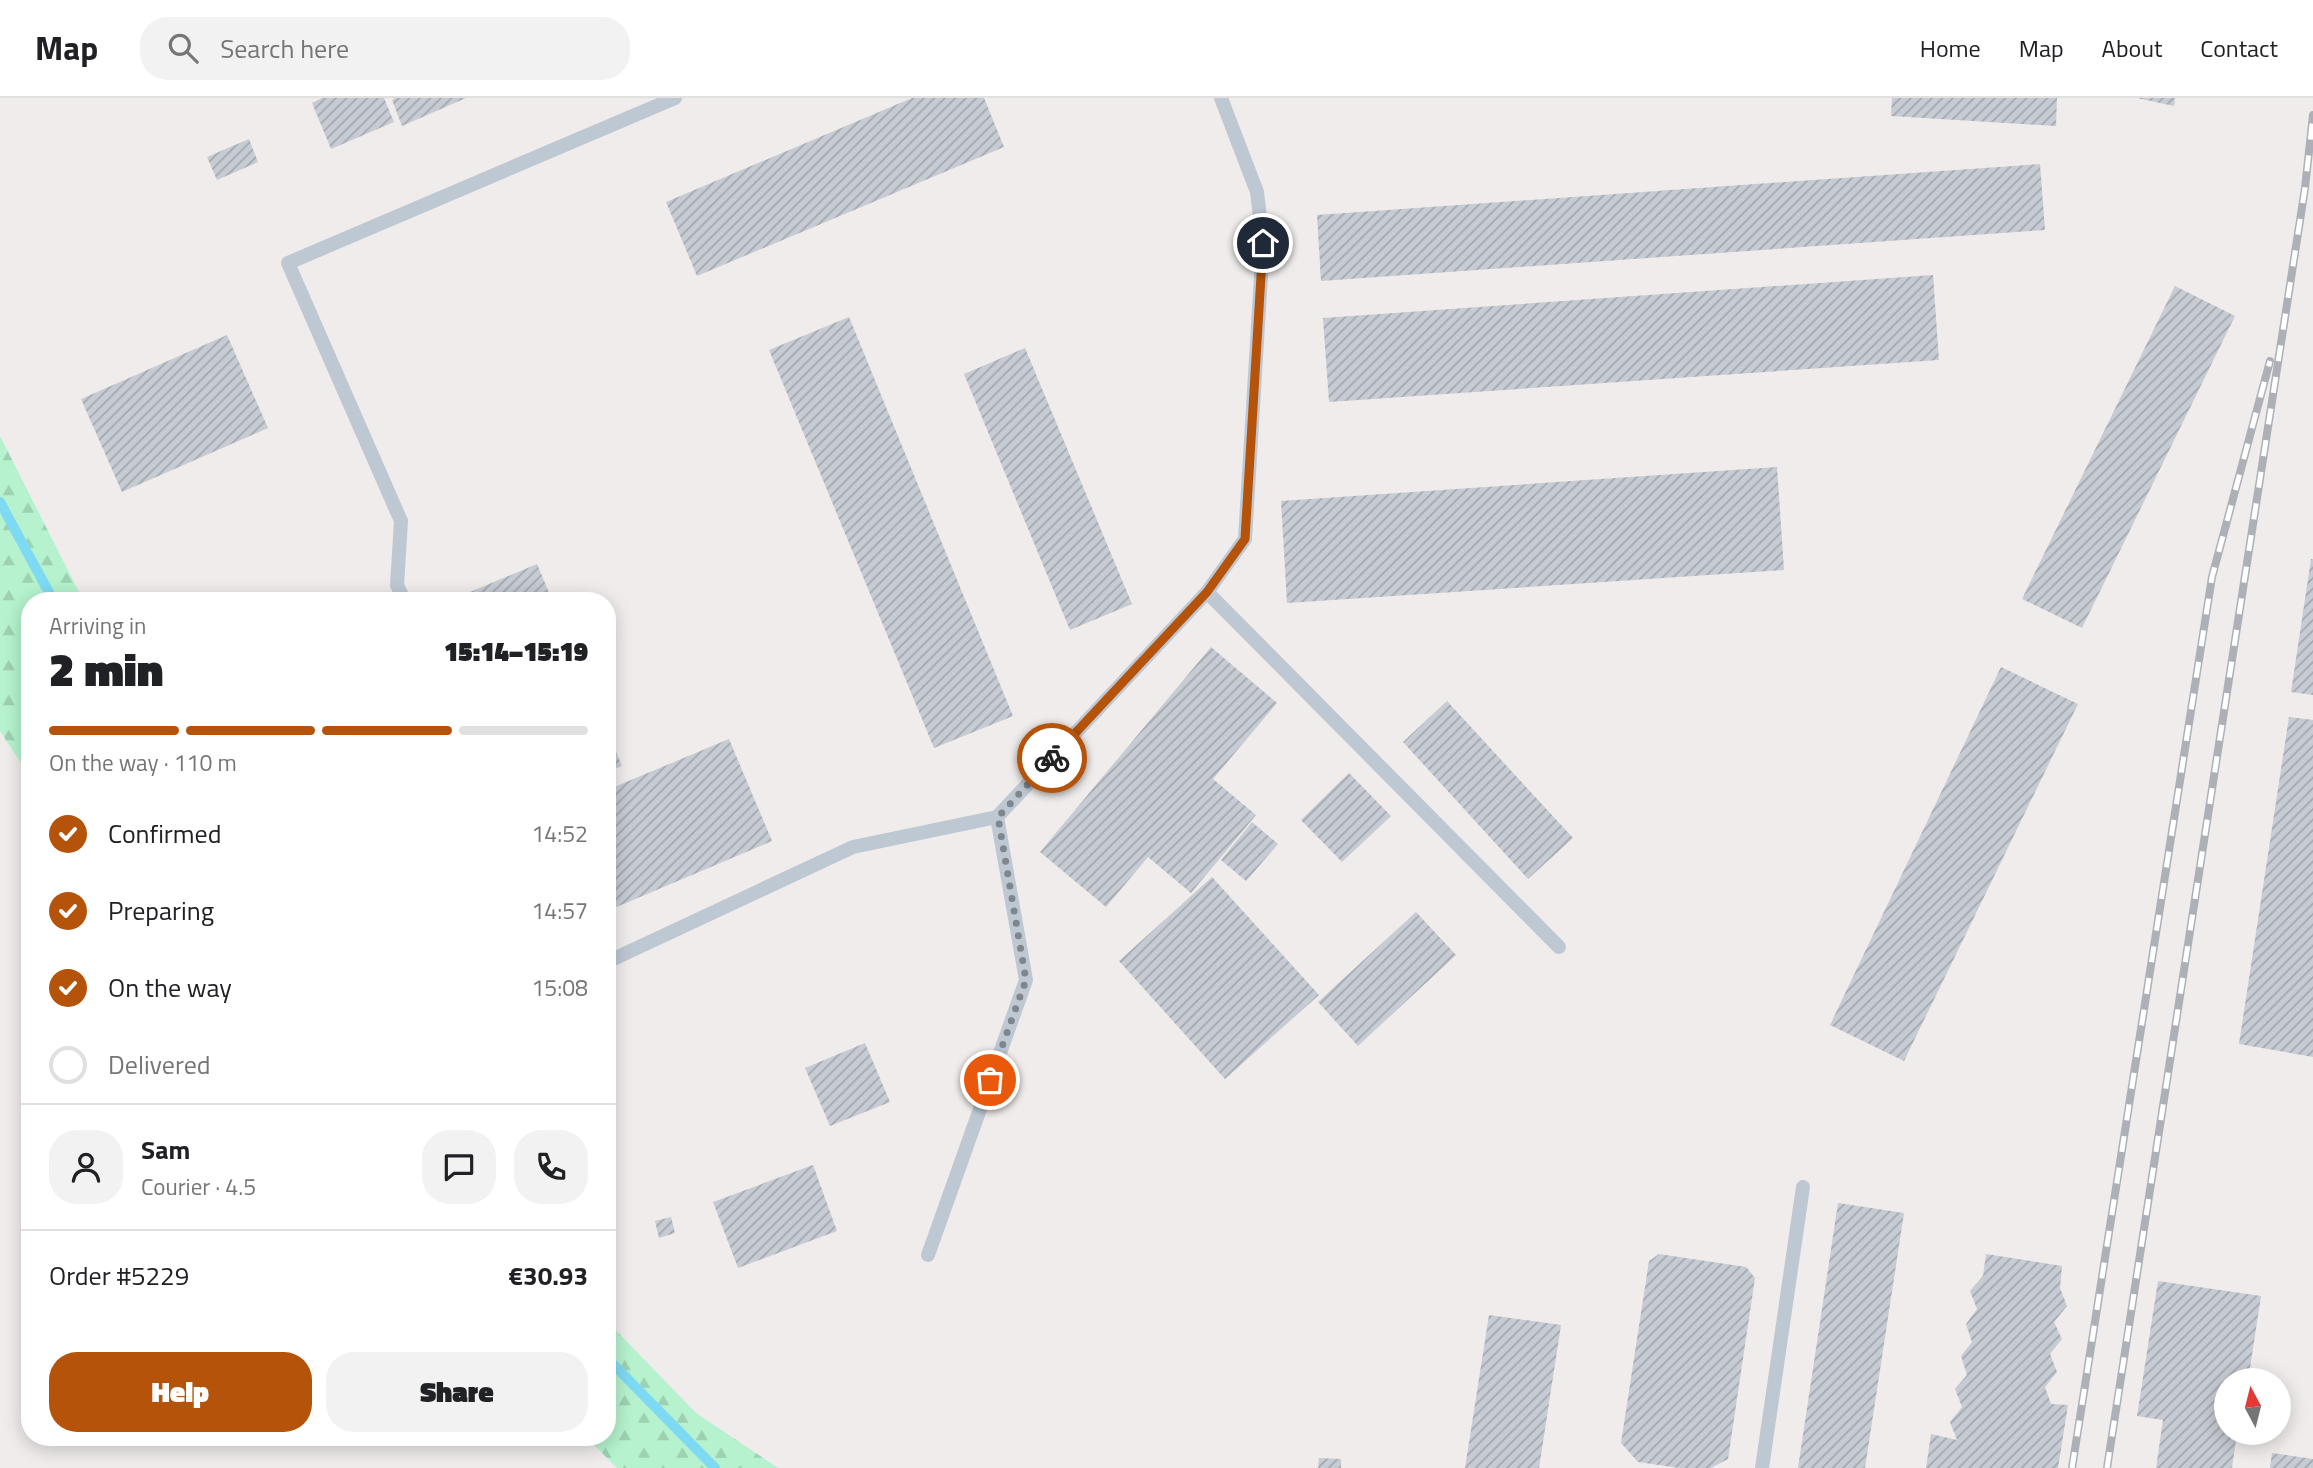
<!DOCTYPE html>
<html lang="en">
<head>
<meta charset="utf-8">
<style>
  :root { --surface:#fff; --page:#f2f2f2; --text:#202124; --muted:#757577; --line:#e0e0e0; --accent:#b45309 }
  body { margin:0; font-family:"Titillium Web",sans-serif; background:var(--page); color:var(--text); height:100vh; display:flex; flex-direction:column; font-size:26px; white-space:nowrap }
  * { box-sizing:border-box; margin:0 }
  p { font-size:23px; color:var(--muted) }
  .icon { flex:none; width:38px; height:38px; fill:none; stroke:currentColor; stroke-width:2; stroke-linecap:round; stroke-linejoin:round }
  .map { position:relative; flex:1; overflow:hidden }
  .details { position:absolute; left:21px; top:494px; width:595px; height:854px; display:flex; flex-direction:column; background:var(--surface); border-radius:28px; box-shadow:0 4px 18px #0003 }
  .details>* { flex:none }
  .needle { width:46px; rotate:353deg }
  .fabs { position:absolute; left:2214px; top:1270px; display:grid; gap:14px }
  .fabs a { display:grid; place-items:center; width:77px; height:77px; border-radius:50%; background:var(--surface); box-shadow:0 4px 18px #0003; font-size:35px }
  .pin { position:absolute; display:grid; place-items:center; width:60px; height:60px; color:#fff; margin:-30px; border:4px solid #fff; border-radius:50%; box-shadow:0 2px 7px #0007 }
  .courier { position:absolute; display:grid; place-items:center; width:70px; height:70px; margin:-35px; border:5px solid #b45309; border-radius:50%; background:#fff; color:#222; box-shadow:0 2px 9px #0007 }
  .summary em { font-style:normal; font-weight:800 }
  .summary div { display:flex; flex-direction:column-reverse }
  .summary { display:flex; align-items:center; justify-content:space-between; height:119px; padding:0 28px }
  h1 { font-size:46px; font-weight:800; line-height:52px }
  .bar { display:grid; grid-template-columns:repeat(4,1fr); gap:10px 7px; align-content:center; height:84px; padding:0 28px }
  .bar i { height:9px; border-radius:5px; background:var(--line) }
  .bar .current { background:var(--accent) }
  .bar p { grid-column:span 4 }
  .line { display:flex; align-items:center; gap:18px; padding:0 28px; border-top:2px solid var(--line) }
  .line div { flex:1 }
  .round { display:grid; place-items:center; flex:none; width:74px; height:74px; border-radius:28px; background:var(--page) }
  ol { padding:0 28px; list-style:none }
  li { display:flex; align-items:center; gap:21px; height:77px }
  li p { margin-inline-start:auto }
  li .icon { padding:7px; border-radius:50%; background:var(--accent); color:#fff; stroke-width:4 }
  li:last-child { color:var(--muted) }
  li i { width:38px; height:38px; border:4px solid var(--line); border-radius:50% }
  .action { display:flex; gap:14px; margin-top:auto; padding:14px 28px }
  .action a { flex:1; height:80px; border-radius:28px; background:var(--accent); color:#fff; font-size:28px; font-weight:800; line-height:80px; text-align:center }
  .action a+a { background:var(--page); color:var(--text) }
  header { display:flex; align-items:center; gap:42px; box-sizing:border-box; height:98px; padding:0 35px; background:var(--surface); border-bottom:2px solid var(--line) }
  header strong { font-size:33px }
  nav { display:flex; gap:38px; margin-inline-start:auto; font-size:24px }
  .search { width:490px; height:63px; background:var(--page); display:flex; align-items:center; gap:18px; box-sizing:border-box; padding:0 24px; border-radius:28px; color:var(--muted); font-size:26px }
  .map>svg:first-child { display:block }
  .forest { fill:url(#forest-firs) }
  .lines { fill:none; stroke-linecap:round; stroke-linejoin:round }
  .stream { stroke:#7edaf3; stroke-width:10 }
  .building { fill:url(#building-hatch) }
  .lane { stroke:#bec8d3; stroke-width:14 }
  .rail-casing { stroke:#adb1b7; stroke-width:8 }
  .rail { stroke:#fff; stroke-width:5; stroke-dasharray:16; stroke-linecap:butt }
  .done { stroke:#7f868d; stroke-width:7; stroke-dasharray:0 12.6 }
  .route { stroke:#b45309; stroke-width:9 }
</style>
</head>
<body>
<header>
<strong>Map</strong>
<div class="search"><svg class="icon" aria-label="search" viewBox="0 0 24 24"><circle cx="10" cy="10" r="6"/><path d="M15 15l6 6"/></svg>Search here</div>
<nav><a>Home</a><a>Map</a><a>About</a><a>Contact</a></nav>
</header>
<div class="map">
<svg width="2313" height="1370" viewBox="0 0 2313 1370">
  <defs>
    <pattern id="forest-firs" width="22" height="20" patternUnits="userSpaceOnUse" patternTransform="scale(1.75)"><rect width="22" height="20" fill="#b5f2cd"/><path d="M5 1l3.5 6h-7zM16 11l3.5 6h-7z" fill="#9dd1b2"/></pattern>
    <pattern id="building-hatch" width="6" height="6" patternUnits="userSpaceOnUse" patternTransform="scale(1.75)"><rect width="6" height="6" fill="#c7cbd3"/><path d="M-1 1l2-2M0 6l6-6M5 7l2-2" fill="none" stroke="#a3a7ae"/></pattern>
  </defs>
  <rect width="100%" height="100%" fill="#efeceb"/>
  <g class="forest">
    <polygon points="0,338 83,502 30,502 30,679 0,633"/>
    <polygon points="607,1223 696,1315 778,1370 617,1370 586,1339 607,1339"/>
  </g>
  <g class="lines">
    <g class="stream">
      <polyline points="0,404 53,502"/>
      <polyline points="607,1260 715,1370"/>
    </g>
  </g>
  <g class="building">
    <polygon points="322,0 384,0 394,24 331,51 312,5"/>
    <polygon points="395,0 466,0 402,28 392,2"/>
    <polygon points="912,0 984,0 1004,49 697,178 666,104"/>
    <polygon points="1892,0 2057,0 2056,28 1891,18"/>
    <polygon points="2137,0 2175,0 2174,8"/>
    <polygon points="249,41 258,64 217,82 207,59"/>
    <polygon points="2040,66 2045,132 1321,183 1317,117"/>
    <polygon points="1933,177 1939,262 1329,304 1323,220"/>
    <polygon points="2175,188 2235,218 2082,530 2022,501"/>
    <polygon points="849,219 1013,618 934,650 769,252"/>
    <polygon points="227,237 268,330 122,394 81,301"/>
    <polygon points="1025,250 1132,506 1070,532 964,276"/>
    <polygon points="1777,369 1784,472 1287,505 1281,403"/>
    <polygon points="2311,461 2313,461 2313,597 2291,594"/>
    <polygon points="537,466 552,502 451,502"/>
    <polygon points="1211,549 1277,605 1213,681 1256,717 1191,795 1148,759 1106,809 1040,754"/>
    <polygon points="2001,569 2078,606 1904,963 1830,927"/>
    <polygon points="1447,603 1573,740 1528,781 1403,644"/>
    <polygon points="2289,619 2313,622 2313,959 2239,946"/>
    <polygon points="607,632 622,668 607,674"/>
    <polygon points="729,641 772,743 607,813 607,692"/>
    <polygon points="1349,675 1391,718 1342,764 1301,722"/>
    <polygon points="1252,724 1278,746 1246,783 1221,762"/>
    <polygon points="1212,779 1319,897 1225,981 1119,863"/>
    <polygon points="1416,814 1456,857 1358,948 1318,904"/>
    <polygon points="865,945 890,1004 830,1028 805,970"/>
    <polygon points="813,1067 837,1133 738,1170 713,1104"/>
    <polygon points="1838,1105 1904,1115 1865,1370 1798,1370"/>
    <polygon points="671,1119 675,1135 659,1140 655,1123"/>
    <polygon points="1659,1156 1746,1169 1755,1180 1728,1361 1711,1370 1679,1370 1638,1364 1621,1345 1649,1163"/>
    <polygon points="1986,1156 2062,1168 2060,1190 2067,1208 2054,1224 2062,1241 2050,1256 2057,1274 2045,1289 2051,1306 2068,1307 2058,1370 1926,1370 1931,1336 1957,1342 1950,1324 1962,1309 1955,1291 1967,1277 1961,1258 1972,1244 1966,1226 1977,1211 1970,1193 1983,1178"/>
    <polygon points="2158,1183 2261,1198 2248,1283 2226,1283 2226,1335 2237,1335 2232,1370 2156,1370 2163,1322 2137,1318"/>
    <polygon points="1489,1217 1561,1227 1539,1370 1465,1370"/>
    <polygon points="2272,1355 2313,1361 2313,1370 2270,1370"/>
    <polygon points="1319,1360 1341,1361 1341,1370 1318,1370"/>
  </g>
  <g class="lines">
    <g class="lane">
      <polyline points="1207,494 1559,849"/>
      <polyline points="404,502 397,487 401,423 288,165 675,0"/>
      <polyline points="607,864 853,749 997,719"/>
      <polyline points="928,1157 1026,882 997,719 1207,494 1245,441 1263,145 1257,94 1221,0"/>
      <polyline points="1762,1370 1803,1089"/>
    </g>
    <g class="rail-casing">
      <g id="rail">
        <polyline points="2072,1370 2212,479 2270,263"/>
        <polyline points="2107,1370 2305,90 2313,17"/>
      </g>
    </g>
    <use href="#rail" class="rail"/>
  </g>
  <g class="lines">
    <polyline class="done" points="990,982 1026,882 998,719 1052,660"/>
    <polyline class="route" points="1052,660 1207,494 1245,441 1263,145"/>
  </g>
</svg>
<div class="fabs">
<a><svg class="needle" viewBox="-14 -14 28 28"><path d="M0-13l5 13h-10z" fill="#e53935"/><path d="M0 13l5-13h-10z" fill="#757577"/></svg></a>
</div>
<div class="pin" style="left:990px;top:982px;background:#ea580c"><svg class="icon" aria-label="bag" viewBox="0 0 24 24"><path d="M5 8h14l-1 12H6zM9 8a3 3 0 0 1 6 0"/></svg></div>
<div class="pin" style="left:1263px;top:145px;background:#1f2937"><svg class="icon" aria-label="home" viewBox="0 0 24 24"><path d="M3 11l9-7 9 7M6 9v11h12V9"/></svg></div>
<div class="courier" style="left:1052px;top:660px"><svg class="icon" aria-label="bike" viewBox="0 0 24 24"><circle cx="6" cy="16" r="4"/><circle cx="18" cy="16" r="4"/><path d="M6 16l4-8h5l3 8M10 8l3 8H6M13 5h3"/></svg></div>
<section class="details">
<div class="summary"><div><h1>2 min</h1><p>Arriving in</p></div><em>15:14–15:19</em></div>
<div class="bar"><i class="current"></i><i class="current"></i><i class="current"></i><i></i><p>On the way · 110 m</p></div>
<ol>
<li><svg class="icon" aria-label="check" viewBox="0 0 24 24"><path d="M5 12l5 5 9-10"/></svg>Confirmed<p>14:52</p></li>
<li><svg class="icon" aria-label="check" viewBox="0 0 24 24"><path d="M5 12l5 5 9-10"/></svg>Preparing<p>14:57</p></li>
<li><svg class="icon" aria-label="check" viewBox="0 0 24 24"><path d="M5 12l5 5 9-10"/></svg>On the way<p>15:08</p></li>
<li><i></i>Delivered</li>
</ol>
<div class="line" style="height:126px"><a class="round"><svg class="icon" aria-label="person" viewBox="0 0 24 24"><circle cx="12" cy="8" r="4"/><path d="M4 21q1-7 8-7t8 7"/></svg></a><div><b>Sam</b><p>Courier · 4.5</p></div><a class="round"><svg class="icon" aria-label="chat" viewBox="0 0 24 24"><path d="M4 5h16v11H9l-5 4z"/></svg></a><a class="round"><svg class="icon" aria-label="phone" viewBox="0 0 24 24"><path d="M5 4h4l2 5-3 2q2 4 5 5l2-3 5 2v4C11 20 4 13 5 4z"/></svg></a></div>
<div class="line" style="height:91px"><div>Order #5229</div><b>€30.93</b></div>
<div class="action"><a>Help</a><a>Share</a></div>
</section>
</div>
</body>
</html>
